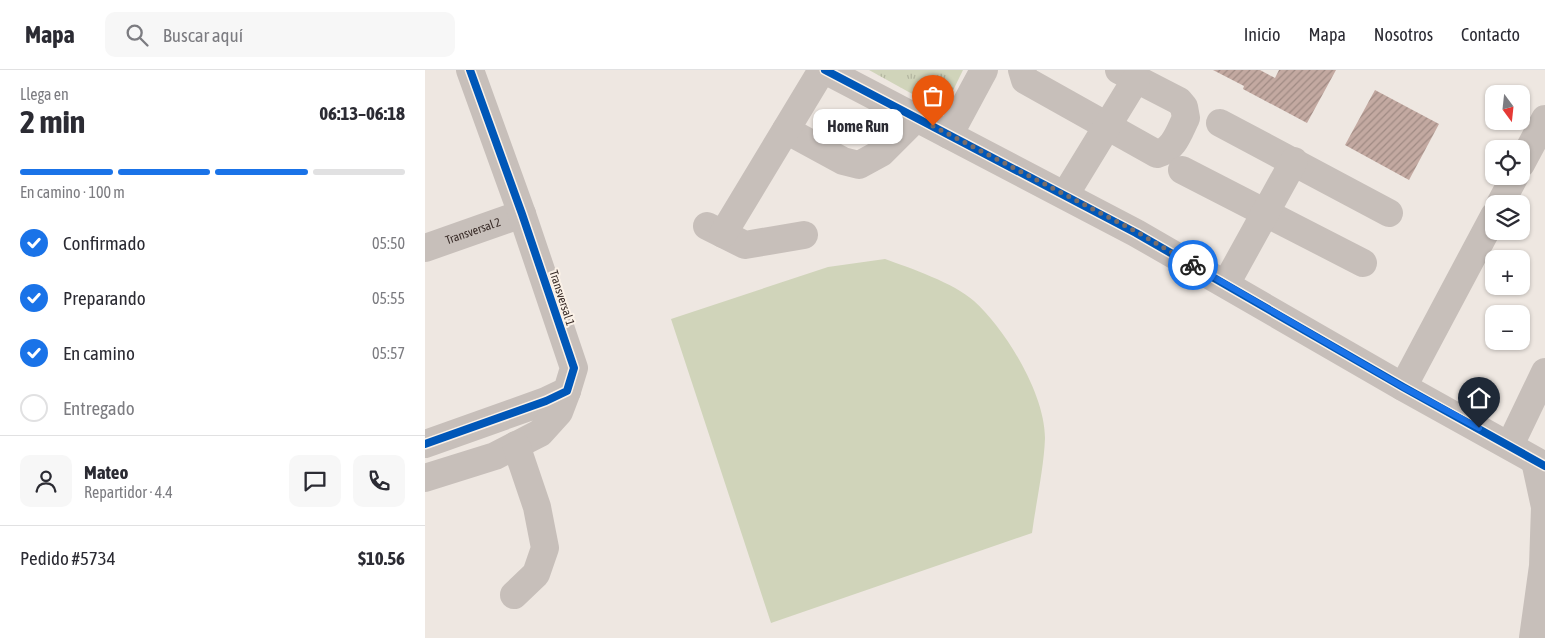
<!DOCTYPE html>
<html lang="es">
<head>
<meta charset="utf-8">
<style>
  :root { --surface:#fff; --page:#f7f7f7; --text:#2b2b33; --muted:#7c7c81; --line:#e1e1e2; --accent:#1a73e8 }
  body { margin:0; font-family:"Asap Condensed",sans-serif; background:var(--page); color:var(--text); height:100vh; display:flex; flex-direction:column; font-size:19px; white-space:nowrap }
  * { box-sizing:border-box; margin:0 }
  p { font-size:16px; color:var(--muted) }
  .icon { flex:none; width:28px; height:28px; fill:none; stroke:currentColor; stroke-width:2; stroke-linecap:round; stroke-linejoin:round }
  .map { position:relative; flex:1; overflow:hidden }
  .sheet { display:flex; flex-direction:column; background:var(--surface); width:425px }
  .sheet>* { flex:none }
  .needle { width:32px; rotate:165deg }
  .buttons { position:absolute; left:1060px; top:15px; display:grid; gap:10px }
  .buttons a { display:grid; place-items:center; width:45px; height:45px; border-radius:10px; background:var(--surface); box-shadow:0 1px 4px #0004; font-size:25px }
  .pin { position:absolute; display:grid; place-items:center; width:42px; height:42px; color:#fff; margin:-51px -21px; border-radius:50% 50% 50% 0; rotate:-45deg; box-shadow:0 0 5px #0007 }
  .pin .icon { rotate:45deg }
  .courier { position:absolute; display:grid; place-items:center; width:50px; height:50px; margin:-25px; border:4px solid #1a73e8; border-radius:50%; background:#fff; color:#222; box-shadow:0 1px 6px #0007 }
  .bubble { position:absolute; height:35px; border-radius:10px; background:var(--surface); box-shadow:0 1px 4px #0004; font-size:16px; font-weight:700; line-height:35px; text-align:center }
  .summary em { font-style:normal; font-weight:700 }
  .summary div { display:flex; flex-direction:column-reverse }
  .summary { display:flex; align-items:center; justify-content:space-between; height:85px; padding:0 20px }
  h1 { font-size:32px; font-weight:700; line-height:38px }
  .bar { display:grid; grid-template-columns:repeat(4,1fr); gap:8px 5px; align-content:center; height:60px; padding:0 20px }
  .bar i { height:6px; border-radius:4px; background:var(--line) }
  .bar .current { background:var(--accent) }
  .bar p { grid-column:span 4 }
  .line { display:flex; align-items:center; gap:12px; padding:0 20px; border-top:1px solid var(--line) }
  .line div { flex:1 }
  .round { display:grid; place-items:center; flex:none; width:52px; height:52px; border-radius:10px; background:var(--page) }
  ol { padding:0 20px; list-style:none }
  li { display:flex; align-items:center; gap:15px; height:55px }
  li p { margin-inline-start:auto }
  li .icon { padding:5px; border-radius:50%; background:var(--accent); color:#fff; stroke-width:4 }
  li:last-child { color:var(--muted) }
  li i { width:28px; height:28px; border:2px solid var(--line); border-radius:50% }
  header { display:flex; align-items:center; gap:30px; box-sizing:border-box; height:70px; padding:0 25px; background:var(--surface); border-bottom:1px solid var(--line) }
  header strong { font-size:24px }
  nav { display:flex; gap:28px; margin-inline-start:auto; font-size:18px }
  .search { width:350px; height:45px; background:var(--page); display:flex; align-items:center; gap:12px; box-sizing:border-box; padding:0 18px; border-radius:10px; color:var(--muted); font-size:19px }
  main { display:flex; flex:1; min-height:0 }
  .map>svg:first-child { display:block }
  .grass { fill:#d0d4ba }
  .park { fill:url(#park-tufts) }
  .building { fill:url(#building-hatch) }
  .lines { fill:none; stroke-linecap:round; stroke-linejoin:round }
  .minor { stroke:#c7bfba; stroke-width:28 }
  .cycleway-casing { stroke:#fbf2e8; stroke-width:11 }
  .cycleway { stroke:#0057b8; stroke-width:8 }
  .done { stroke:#786d69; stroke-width:5; stroke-dasharray:0 9 }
  .route { stroke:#1a73e8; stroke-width:6 }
  .labels { text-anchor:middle; stroke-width:4; stroke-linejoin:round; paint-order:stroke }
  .street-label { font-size:12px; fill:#392c28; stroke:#fbf2e8 }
</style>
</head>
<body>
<header>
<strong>Mapa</strong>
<div class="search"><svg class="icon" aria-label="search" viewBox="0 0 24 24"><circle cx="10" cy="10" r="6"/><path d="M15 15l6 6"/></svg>Buscar aquí</div>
<nav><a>Inicio</a><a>Mapa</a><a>Nosotros</a><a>Contacto</a></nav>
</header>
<main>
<section class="sheet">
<div class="summary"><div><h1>2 min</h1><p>Llega en</p></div><em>06:13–06:18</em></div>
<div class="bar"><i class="current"></i><i class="current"></i><i class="current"></i><i></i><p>En camino · 100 m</p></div>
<ol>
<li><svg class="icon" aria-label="check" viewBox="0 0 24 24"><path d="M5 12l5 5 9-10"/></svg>Confirmado<p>05:50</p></li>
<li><svg class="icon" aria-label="check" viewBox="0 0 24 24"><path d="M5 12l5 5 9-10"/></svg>Preparando<p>05:55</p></li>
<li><svg class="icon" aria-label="check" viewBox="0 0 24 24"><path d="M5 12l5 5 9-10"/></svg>En camino<p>05:57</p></li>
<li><i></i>Entregado</li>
</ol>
<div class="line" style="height:90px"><a class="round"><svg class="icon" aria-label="person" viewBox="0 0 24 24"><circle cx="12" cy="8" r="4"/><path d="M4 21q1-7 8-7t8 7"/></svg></a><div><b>Mateo</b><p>Repartidor · 4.4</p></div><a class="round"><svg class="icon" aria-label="chat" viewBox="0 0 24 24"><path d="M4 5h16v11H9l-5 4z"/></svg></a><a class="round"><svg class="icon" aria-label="phone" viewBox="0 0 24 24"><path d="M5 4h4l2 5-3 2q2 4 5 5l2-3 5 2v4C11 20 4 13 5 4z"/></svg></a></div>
<div class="line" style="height:65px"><div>Pedido #5734</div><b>$10.56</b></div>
</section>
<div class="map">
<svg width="1120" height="568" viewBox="0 0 1120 568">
  <defs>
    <pattern id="park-tufts" width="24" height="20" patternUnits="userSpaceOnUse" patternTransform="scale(1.25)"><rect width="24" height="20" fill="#d0d4ba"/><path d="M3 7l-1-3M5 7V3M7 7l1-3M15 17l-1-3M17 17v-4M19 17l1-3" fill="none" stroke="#b3b6a0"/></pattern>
    <pattern id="building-hatch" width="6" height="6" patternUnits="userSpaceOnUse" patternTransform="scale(1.25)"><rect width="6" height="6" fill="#c3a9a1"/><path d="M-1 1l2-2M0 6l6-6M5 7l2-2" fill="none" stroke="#9f8a83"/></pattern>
  </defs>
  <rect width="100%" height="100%" fill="#eee7e1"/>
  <path class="grass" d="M 460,189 C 485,198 529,213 549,231 C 581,260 620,324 620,368 C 619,397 611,433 607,463 L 346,553 L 246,249 L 403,197 Z"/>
  <polygon class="park" points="444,0 538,0 518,41"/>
  <g class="building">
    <polygon points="788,0 835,0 850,8 854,0 911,0 882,53 818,19 819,16"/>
    <polygon points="950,20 1014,54 984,110 920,75"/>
  </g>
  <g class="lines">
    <g class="minor">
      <polyline points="400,0 711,163 978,317 1120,396"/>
      <path d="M 597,0 L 600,10 L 732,84 C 749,80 754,62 761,48 L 759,37 L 754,31 L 694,0"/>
      <polyline points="795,53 964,143"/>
      <polyline points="361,60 418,91 434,95 456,83 491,48"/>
      <polyline points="524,65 559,0"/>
      <polyline points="1096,94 1120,49"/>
      <polyline points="757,100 938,193"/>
      <polyline points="640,125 711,9"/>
      <polyline points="1075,134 1090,106"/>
      <polyline points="282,156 320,175 379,165"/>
      <polyline points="298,164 397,0"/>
      <path id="s1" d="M 0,178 L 97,144"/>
      <polyline points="801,214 869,91"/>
      <polyline points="978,317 1069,146"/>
      <polyline points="0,374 121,331 142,321 149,298 97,144 45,0"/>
      <polyline points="1085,375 1120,302"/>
      <polyline points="0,408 70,386 115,363 134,342 142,321"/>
      <polyline points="89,525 111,504 120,478 112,437 91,375"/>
      <polyline points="1108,568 1118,496 1120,437 1110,391"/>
    </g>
    <g class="cycleway-casing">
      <g id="cycleway">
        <polyline points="400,0 711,163 978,317 1120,396"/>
        <polyline points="0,374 121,331 142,321 149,298 97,144 45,0"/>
      </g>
    </g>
    <use href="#cycleway" class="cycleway"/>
  </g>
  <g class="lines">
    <polyline class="done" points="508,56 712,162 768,195"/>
    <polyline class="route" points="768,195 978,317 1054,358"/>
  </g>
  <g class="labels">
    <g class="street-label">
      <text dy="4" stroke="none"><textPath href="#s1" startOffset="51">Transversal 2</textPath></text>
      <text transform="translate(137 228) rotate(72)" y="4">Transversal 1</text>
    </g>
  </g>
</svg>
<div class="buttons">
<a><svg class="needle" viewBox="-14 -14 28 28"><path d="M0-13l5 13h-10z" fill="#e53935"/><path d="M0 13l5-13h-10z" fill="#7c7c81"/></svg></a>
<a><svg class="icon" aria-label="locate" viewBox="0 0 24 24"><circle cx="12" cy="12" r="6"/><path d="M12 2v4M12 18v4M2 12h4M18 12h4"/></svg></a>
<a><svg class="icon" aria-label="layers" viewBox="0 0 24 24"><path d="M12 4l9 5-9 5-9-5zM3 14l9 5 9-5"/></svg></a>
<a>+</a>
<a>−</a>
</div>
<div class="pin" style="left:508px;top:56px;background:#ea580c"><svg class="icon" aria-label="bag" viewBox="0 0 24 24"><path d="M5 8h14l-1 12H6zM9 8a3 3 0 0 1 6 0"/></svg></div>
<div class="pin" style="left:1054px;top:358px;background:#1f2937"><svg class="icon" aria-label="home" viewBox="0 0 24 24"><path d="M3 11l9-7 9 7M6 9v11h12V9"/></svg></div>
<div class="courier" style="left:768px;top:195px"><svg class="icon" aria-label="bike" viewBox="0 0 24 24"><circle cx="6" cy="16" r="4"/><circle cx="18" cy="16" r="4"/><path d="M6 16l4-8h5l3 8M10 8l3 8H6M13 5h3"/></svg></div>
<div class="bubble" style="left:388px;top:39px;width:90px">Home Run</div>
</div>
</main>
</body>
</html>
